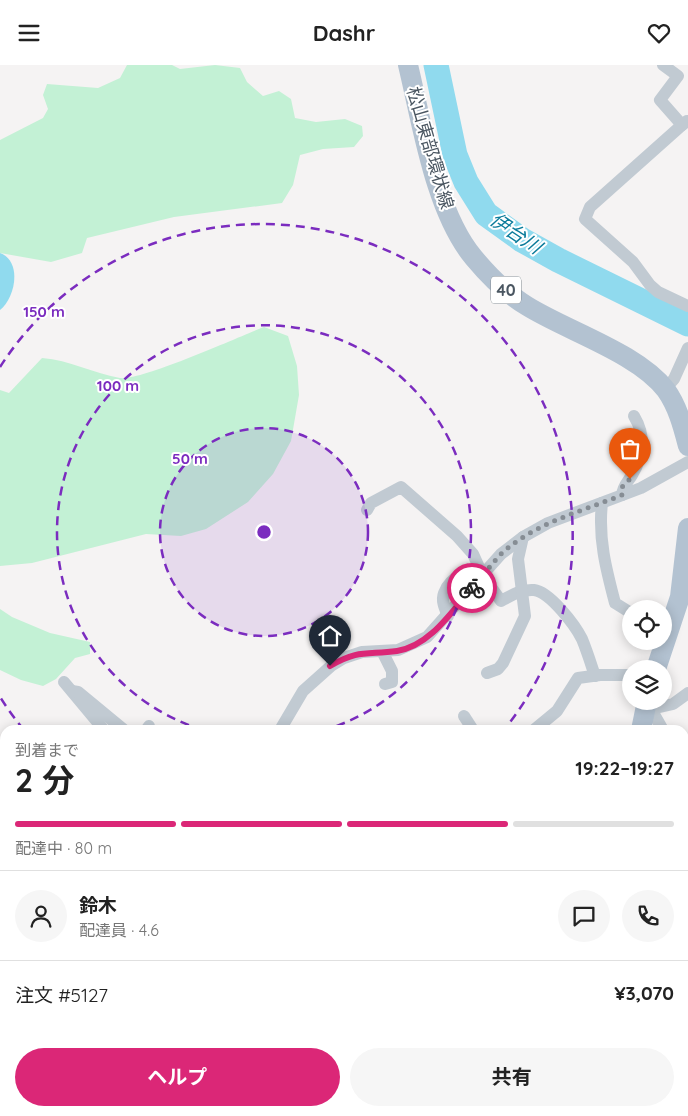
<!DOCTYPE html>
<html lang="ja">
<head>
<meta charset="utf-8">
<style>
  :root { --surface:#fff; --page:#f6f6f6; --text:#222; --muted:#767676; --line:#e0e0e0; --accent:#db2777 }
  body { margin:0; font-family:Quicksand,"Noto Sans JP",sans-serif; background:var(--page); color:var(--text); height:100vh; display:flex; flex-direction:column; font-size:19px; white-space:nowrap }
  * { box-sizing:border-box; margin:0 }
  p { font-size:16px; color:var(--muted) }
  .icon { flex:none; width:28px; height:28px; fill:none; stroke:currentColor; stroke-width:2; stroke-linecap:round; stroke-linejoin:round }
  .map { position:relative; flex:1; overflow:hidden }
  .drawer { position:absolute; left:0px; top:660px; width:689px; height:391px; display:flex; flex-direction:column; background:var(--surface); border-radius:15px 15px 0 0; box-shadow:0 2px 12px #0003 }
  .drawer>* { flex:none }
  .tools { position:absolute; left:622px; top:535px; display:grid; gap:10px }
  .tools a { display:grid; place-items:center; width:50px; height:50px; border-radius:50%; background:var(--surface); box-shadow:0 2px 12px #0003; font-size:25px }
  .pin { position:absolute; display:grid; place-items:center; width:42px; height:42px; color:#fff; margin:-51px -21px; border-radius:50% 50% 50% 0; rotate:-45deg; box-shadow:0 0 5px #0007 }
  .pin .icon { rotate:45deg }
  .courier { position:absolute; display:grid; place-items:center; width:50px; height:50px; margin:-25px; border:4px solid #db2777; border-radius:50%; background:#fff; color:#222; box-shadow:0 1px 6px #0007 }
  .summary em { font-style:normal; font-weight:700 }
  .summary div { display:flex; flex-direction:column-reverse }
  .summary { display:flex; align-items:center; justify-content:space-between; height:85px; padding:0 15px }
  h1 { font-size:32px; font-weight:700; line-height:38px }
  .bar { display:grid; grid-template-columns:repeat(4,1fr); gap:8px 5px; align-content:center; height:60px; padding:0 15px }
  .bar i { height:6px; border-radius:4px; background:var(--line) }
  .bar .on { background:var(--accent) }
  .bar p { grid-column:span 4 }
  .line { display:flex; align-items:center; gap:12px; padding:0 15px; border-top:1px solid var(--line) }
  .line div { flex:1 }
  .round { display:grid; place-items:center; flex:none; width:52px; height:52px; border-radius:26px; background:var(--page) }
  .action { display:flex; gap:10px; margin-top:auto; padding:10px 15px }
  .action a { flex:1; height:58px; border-radius:30px; background:var(--accent); color:#fff; font-size:20px; font-weight:700; line-height:58px; text-align:center }
  .action a+a { background:var(--page); color:var(--text) }
  header { display:flex; justify-content:space-between; align-items:center; height:65px; padding:0 15px; background:var(--surface); font-size:22px; font-weight:700 }
  .map>svg:first-child { display:block }
  .green { fill:#c3f1d5 }
  .water { fill:#90daee }
  .lines { fill:none; stroke-linecap:round; stroke-linejoin:round }
  .river { stroke:#90daee; stroke-width:25 }
  .street { stroke:#c1cad2; stroke-width:12 }
  .primary { stroke:#b3c2d1; stroke-width:20 }
  .done { stroke:#868d94; stroke-width:5; stroke-dasharray:0 9 }
  .route { stroke:#db2777; stroke-width:6 }
  .ring { fill:none; stroke:#7b2cbf; stroke-width:2.5; stroke-dasharray:9 6 }
  .labels { text-anchor:middle; stroke-width:4; stroke-linejoin:round; paint-order:stroke }
  .shield { fill:#fff; stroke:#808990; stroke-width:1 }
  .shield-label { font-size:16px; font-weight:bold; fill:#4a5661 }
  .street-label { font-size:18px; fill:#4a5661; stroke:#fff }
  .water-label { font-size:19px; font-style:italic; fill:#0c7c9b; stroke:#fff }
  .centre { fill:#7b2cbf; stroke:#fff; stroke-width:2.5 }
  .ring-label { font-size:15px; text-anchor:middle; font-weight:bold; fill:#7b2cbf; stroke:#fff; stroke-width:4; stroke-linejoin:round; paint-order:stroke }
</style>
</head>
<body>
<header><svg class="icon" aria-label="menu" viewBox="0 0 24 24"><path d="M4 6h16M4 12h16M4 18h16"/></svg>Dashr<svg class="icon" aria-label="heart" viewBox="0 0 24 24"><path d="M12 20l-8-8c-3-5 5-10 8-4 3-6 11-1 8 4z"/></svg></header>
<div class="map">
<svg width="688" height="1051" viewBox="0 0 688 1051">
  <rect width="100%" height="100%" fill="#f5f3f3"/>
  <g class="green">
    <polygon points="127,0 172,0 180,4 215,0 240,3 247,17 263,31 279,26 291,34 295,53 316,57 345,54 362,61 363,71 354,82 323,84 300,90 293,120 282,138 174,152 87,173 82,188 51,197 0,188 0,75 43,53 48,44 43,30 47,19 98,23 120,13"/>
    <path d="M 264,262 L 288,271 L 297,301 L 299,330 L 291,376 L 273,409 L 248,437 L 206,464 L 181,471 L 146,469 L 32,498 L 0,501 L 0,325 L 9,328 L 42,293 C 70,295 92,308 120,313 C 141,316 238,272 264,262 Z"/>
    <polygon points="0,544 12,552 50,568 90,577 90,589 75,593 56,614 43,621 21,615 0,605"/>
    <polygon points="222,1046 285,1046 283,1051 226,1051"/>
    <polygon points="449,1046 525,1046 528,1051 451,1051"/>
  </g>
  <path class="water" d="M 0,188 C 22,196 16,232 0,245 Z"/>
  <g class="lines">
    <polyline class="river" points="436,0 455,90 466,117 486,149 522,175 558,195 688,259"/>
    <g class="street">
      <polyline points="663,0 678,11 660,35 682,60 687,56"/>
      <polyline points="682,60 590,142 585,154 633,197 650,220 658,227 688,241"/>
      <polyline points="665,324 674,314 688,283"/>
      <path d="M 622,430 C 623,421 627,418 632,410 C 644,390 646,371 634,351"/>
      <path d="M 602,438 C 598,473 606,504 615,538 L 631,548"/>
      <path d="M 367,445 L 371,438 L 401,422 L 457,471 L 473,489 L 483,511 L 501,536 C 512,530 522,524 534,525 C 550,527 575,560 582,574 C 587,586 591,599 595,611"/>
      <path d="M 448,551 C 445,544 441,536 444,528 C 450,512 469,503 483,511"/>
      <polyline points="382,586 392,606 392,617 385,619"/>
      <polyline points="487,608 498,604 503,598 525,551 518,494 523,472"/>
      <polyline points="64,617 104,665"/>
      <polyline points="72,626 78,627 124,665"/>
      <polyline points="645,642 651,644 663,665"/>
      <polyline points="651,644 673,639 688,628"/>
      <polyline points="464,651 473,665"/>
      <polyline points="146,665 149,661"/>
      <polyline points="280,665 303,626 331,601 344,593 362,587 398,585 427,572 501,489 523,472 548,458 641,423 688,397"/>
      <polyline points="534,665 557,646 578,613 600,610 631,610"/>
      <polyline points="684,724 688,729"/>
      <polyline points="0,732 5,731"/>
      <polyline points="684,925 688,924"/>
      <polyline points="534,1046 539,1051"/>
      <polyline points="590,1046 593,1051"/>
    </g>
    <g class="primary">
      <path d="M 408,0 C 422,58 435,147 474,193 C 489,211 507,229 527,241 C 567,266 638,288 666,325 C 678,342 683,362 688,381"/>
      <polyline points="656,604 680,532 688,463"/>
      <polyline points="641,665 647,636"/>
      <polyline points="640,1046 640,1051"/>
    </g>
  </g>
  <g class="lines">
    <path class="done" d="M 472,523 C 483,511 492,498 503,487 C 538,457 580,447 622,430 L 622,422 L 630,414"/>
    <path class="route" d="M 330,601 C 359,584 367,590 397,586 C 430,581 452,546 472,523"/>
  </g>
  <circle cx="264" cy="467" r="104" fill="#7b2cbf" fill-opacity=".12"/>
  <g class="ring">
    <circle cx="264" cy="467" r="104"/>
    <path d="M203 665A207 207 0 1 1 325 665"/>
    <path d="M24 665A311 311 0 0 1 0 632M0 302A311 311 0 1 1 504 665"/>
  </g>
  <g class="labels">
    <rect class="shield" x="491" y="211.5" width="30" height="27" rx="4"/>
    <g class="shield-label">
      <text x="506" y="231">40</text>
    </g>
    <g class="street-label">
      <text transform="translate(430 83) rotate(74)" y="6">松山東部環状線</text>
    </g>
    <g class="water-label">
      <text transform="translate(516 168) rotate(34)" y="7">伊台川</text>
    </g>
  </g>
  <circle cx="264" cy="467" r="8" class="centre"/>
  <g class="ring-label">
    <text x="44" y="252">150 m</text>
    <text x="118" y="326">100 m</text>
    <text x="190" y="399">50 m</text>
  </g>
</svg>
<div class="tools">
<a><svg class="icon" aria-label="locate" viewBox="0 0 24 24"><circle cx="12" cy="12" r="6"/><path d="M12 2v4M12 18v4M2 12h4M18 12h4"/></svg></a>
<a><svg class="icon" aria-label="layers" viewBox="0 0 24 24"><path d="M12 4l9 5-9 5-9-5zM3 14l9 5 9-5"/></svg></a>
</div>
<div class="pin" style="left:630px;top:414px;background:#ea580c"><svg class="icon" aria-label="bag" viewBox="0 0 24 24"><path d="M5 8h14l-1 12H6zM9 8a3 3 0 0 1 6 0"/></svg></div>
<div class="pin" style="left:330px;top:601px;background:#1f2937"><svg class="icon" aria-label="home" viewBox="0 0 24 24"><path d="M3 11l9-7 9 7M6 9v11h12V9"/></svg></div>
<div class="courier" style="left:472px;top:523px"><svg class="icon" aria-label="bike" viewBox="0 0 24 24"><circle cx="6" cy="16" r="4"/><circle cx="18" cy="16" r="4"/><path d="M6 16l4-8h5l3 8M10 8l3 8H6M13 5h3"/></svg></div>
<section class="drawer">
<div class="summary"><div><h1>2 分</h1><p>到着まで</p></div><em>19:22–19:27</em></div>
<div class="bar"><i class="on"></i><i class="on"></i><i class="on"></i><i></i><p>配達中 · 80 m</p></div>
<div class="line" style="height:90px"><a class="round"><svg class="icon" aria-label="person" viewBox="0 0 24 24"><circle cx="12" cy="8" r="4"/><path d="M4 21q1-7 8-7t8 7"/></svg></a><div><b>鈴木</b><p>配達員 · 4.6</p></div><a class="round"><svg class="icon" aria-label="chat" viewBox="0 0 24 24"><path d="M4 5h16v11H9l-5 4z"/></svg></a><a class="round"><svg class="icon" aria-label="phone" viewBox="0 0 24 24"><path d="M5 4h4l2 5-3 2q2 4 5 5l2-3 5 2v4C11 20 4 13 5 4z"/></svg></a></div>
<div class="line" style="height:65px"><div>注文 #5127</div><b>¥3,070</b></div>
<div class="action"><a>ヘルプ</a><a>共有</a></div>
</section>
</div>
</body>
</html>
